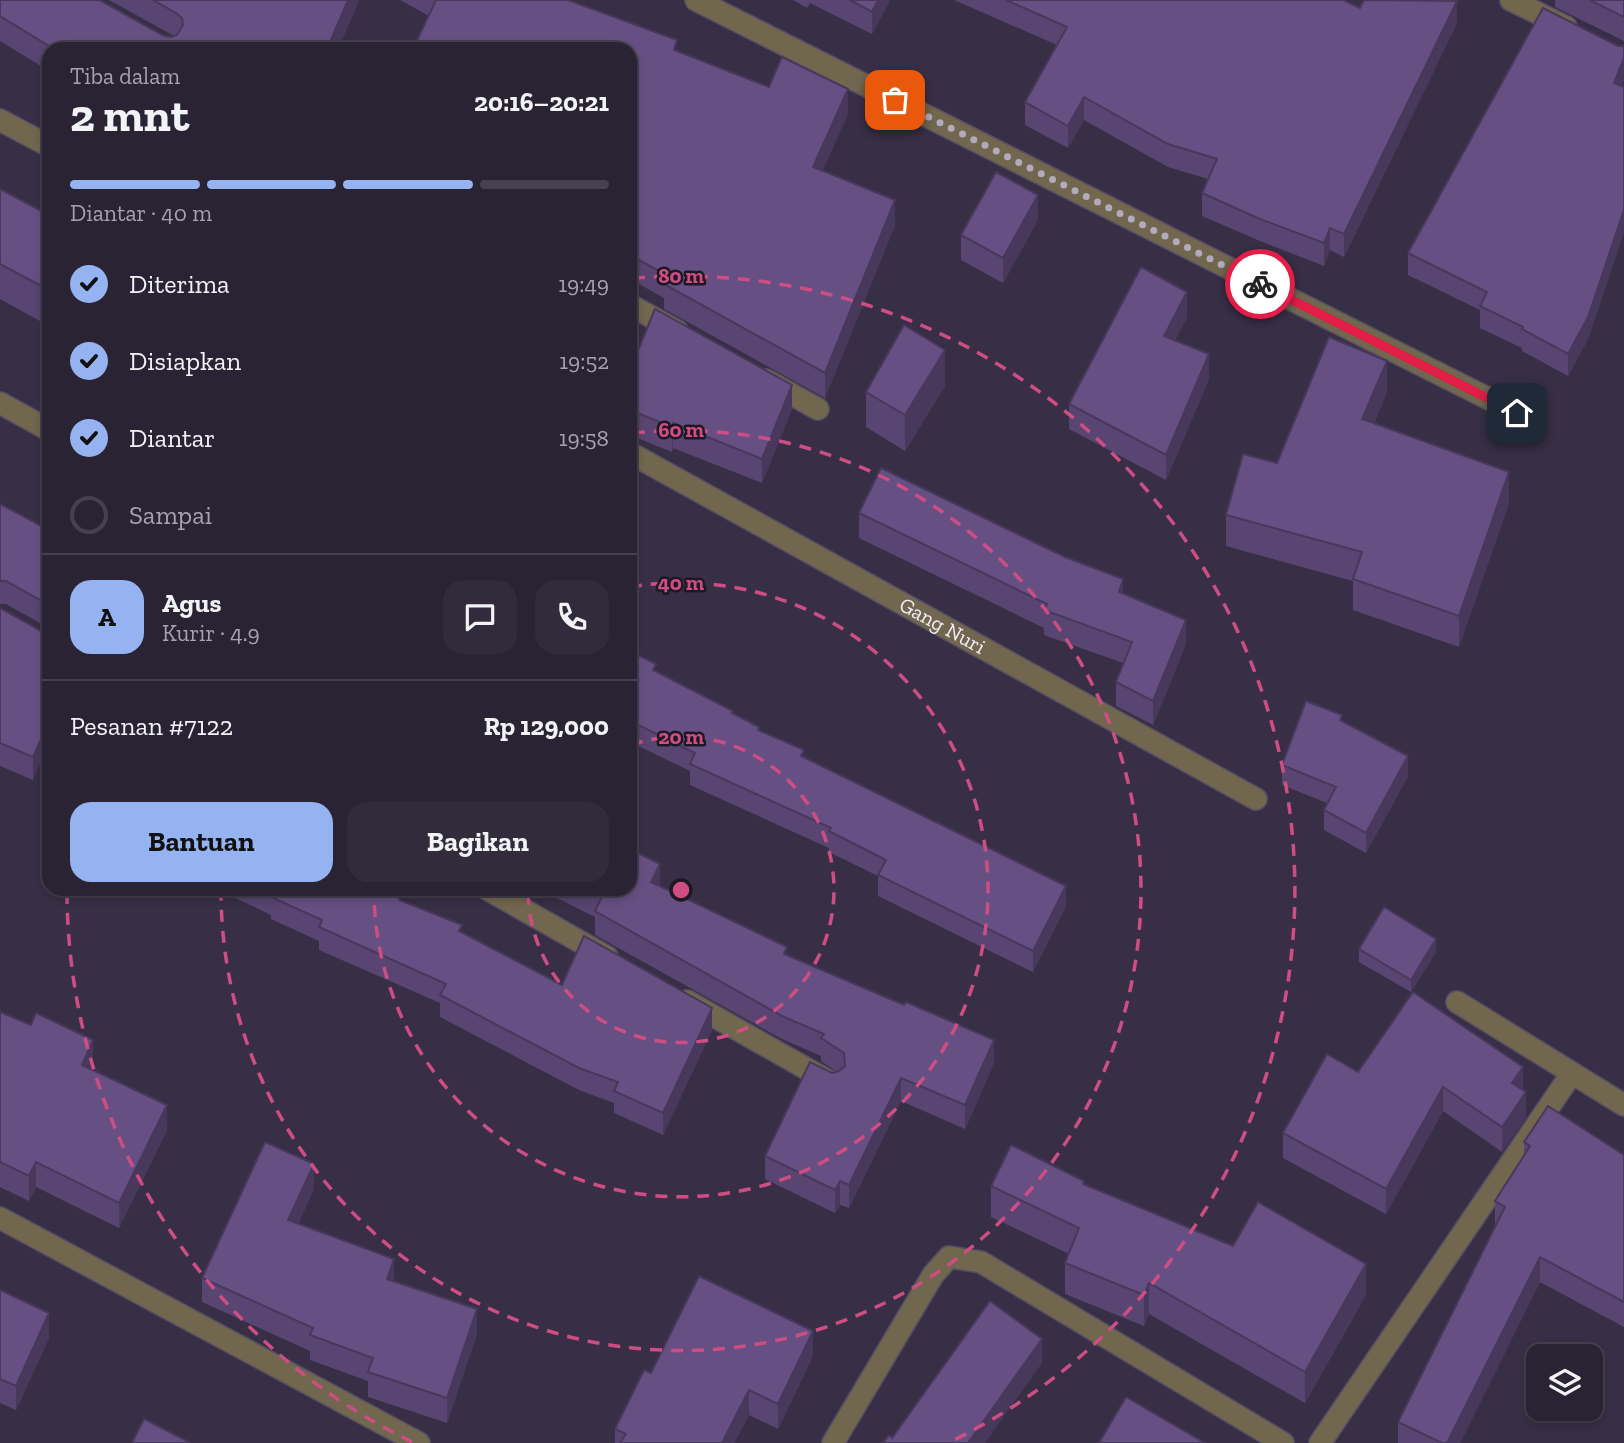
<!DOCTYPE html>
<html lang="id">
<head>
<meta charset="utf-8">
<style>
  :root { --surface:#2a2334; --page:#322b3c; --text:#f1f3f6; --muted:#a5a4ac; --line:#46404f; --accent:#95b2f1 }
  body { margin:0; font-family:"Zilla Slab",serif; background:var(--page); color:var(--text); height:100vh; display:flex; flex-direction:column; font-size:26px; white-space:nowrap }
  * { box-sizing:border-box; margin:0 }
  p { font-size:23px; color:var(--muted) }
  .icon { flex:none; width:38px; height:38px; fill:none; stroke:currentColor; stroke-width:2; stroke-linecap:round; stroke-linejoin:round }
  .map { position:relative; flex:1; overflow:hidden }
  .sheet { position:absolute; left:42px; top:42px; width:595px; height:854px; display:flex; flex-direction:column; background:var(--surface); border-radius:21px; box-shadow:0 4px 10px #0003,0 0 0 2px var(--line) }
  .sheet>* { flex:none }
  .tools { position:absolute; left:1526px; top:1344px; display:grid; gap:14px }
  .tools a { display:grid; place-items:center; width:77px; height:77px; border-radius:14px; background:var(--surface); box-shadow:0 4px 10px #0003,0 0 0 2px var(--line); font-size:35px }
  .pin { position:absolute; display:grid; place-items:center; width:60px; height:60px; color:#fff; margin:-30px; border-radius:14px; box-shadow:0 4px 10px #0006 }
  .courier { position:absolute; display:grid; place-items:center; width:70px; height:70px; margin:-35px; border:5px solid #e11d48; border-radius:50%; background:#fff; color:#222; box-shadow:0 2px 9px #0007 }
  .summary em { font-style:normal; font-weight:700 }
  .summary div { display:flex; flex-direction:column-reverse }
  .summary { display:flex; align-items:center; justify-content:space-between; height:119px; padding:0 28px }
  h1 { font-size:46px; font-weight:700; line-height:52px }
  .bar { display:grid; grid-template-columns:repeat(4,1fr); gap:10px 7px; align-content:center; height:84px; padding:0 28px }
  .bar i { height:9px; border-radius:5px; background:var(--line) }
  .bar .selected { background:var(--accent) }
  .bar p { grid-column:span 4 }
  .line { display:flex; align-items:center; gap:18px; padding:0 28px; border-top:2px solid var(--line) }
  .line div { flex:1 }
  .round { display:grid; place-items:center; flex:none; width:74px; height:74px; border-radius:21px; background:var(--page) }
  ol { padding:0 28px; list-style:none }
  li { display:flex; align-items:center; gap:21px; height:77px }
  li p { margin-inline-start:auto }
  li .icon { padding:7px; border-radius:50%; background:var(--accent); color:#111; stroke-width:4 }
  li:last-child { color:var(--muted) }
  li i { width:38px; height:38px; border:4px solid var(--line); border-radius:50% }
  .primary-button { display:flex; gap:14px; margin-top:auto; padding:14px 28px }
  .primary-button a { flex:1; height:80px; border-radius:21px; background:var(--accent); color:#111; font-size:28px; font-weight:700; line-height:80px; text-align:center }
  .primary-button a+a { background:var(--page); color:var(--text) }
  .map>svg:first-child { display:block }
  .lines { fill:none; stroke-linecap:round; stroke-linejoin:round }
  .minor-casing { stroke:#564e63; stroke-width:24 }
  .minor { stroke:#71664e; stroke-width:21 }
  .wall { fill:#584571 }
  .shaded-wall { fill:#47385c }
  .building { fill:#665083; stroke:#47385c; stroke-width:2 }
  .done { stroke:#b2abbd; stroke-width:7; stroke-dasharray:0 12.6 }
  .route { stroke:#e11d48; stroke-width:9 }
  .ring { fill:none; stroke:#ce4e84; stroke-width:3.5; stroke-dasharray:12 9 }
  .labels { text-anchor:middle; stroke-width:5; stroke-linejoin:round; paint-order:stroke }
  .street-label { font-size:21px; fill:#f4eefd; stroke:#1d1924 }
  .centre { fill:#ce4e84; stroke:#1d1924; stroke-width:3.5 }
  .ring-label { font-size:21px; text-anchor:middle; font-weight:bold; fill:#ce4e84; stroke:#1d1924; stroke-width:5; stroke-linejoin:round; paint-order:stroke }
</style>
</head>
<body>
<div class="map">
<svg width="1624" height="1443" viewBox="0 0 1624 1443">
  <rect width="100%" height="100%" fill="#382f46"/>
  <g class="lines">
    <g class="minor-casing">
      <g id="minor">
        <polyline points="696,0 1517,413"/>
        <polyline points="1511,0 1566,27"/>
        <polyline points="0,120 49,146"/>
        <polyline points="630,305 677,331"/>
        <polyline points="766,380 818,409"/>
        <polyline points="0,403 49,430"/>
        <path id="s1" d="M 630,453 L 1256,799"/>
        <polyline points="487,889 607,957"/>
        <polyline points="687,1001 830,1082"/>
        <polyline points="1457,1002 1624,1105"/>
        <polyline points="0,1218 419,1443"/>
        <polyline points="833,1443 933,1275 949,1257 981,1262 1283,1443"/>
        <polyline points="1320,1443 1572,1073"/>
      </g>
    </g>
    <use href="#minor" class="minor"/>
  </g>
  <g class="wall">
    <polygon points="0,0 171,37 174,36 109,0 359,0 338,49 49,49 49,71 0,41"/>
    <polygon points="400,0 568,0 677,51 769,87 848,114 822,171 895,225 825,398 664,309 664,298 630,279 630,49 429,16"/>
    <polygon points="793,0 890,0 872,34 810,3 807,8"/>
    <polygon points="954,0 1343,0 1360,8 1457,23 1344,257 1330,250 1324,266 1260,241 1202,216 1202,193 1208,179 1168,167 1084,120 1068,148 1025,125 1025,102 1057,45"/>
    <polygon points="1555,0 1624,0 1624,41 1555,7"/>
    <polygon points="1618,46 1624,46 1624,80 1622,86 1624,87 1624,232 1588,339 1568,376 1522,351 1522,348 1480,328 1480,310 1408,275 1408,253"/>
    <polygon points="0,189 49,215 49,326 0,299"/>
    <polygon points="1038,220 1003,283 961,260 961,235"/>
    <polygon points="1187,317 1175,340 1209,379 1166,480 1069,429 1069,404"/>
    <polygon points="630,370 792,409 762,483 673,448 672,452 630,435"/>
    <polygon points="945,386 905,451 866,427 866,392"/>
    <polygon points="1387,392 1374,423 1509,503 1459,647 1353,610 1353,581 1226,546 1226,515 1277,463"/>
    <polygon points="0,504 49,530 49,628 6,604 0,604"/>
    <polygon points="859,513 1123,594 1186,644 1153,725 1116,706 1116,682 1123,663 1044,635 1044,628 859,538"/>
    <polygon points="0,608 43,632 33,780 0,766"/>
    <polygon points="630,651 656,671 733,713 804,757 1066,906 1033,972 878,896 878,876 829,852 829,848 690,785 690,771 630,742"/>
    <polygon points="1342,721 1408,776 1366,853 1324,830 1324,810 1327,803 1282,785 1282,765"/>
    <polygon points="660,886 787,955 994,1063 965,1129 901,1101 849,1208 840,1205 835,1213 765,1179 765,1156 832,1073 837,1072 821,1061 821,1056 782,1039 595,935 595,917 539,889 630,889"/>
    <polygon points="217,889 384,889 400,901 562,985 712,1030 663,1135 614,1113 614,1103 579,1090 440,1017 440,1003 319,950 319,941 271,919 271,915"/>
    <polygon points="1359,949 1436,952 1411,992 1359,962"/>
    <polygon points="0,1012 93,1065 91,1069 167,1130 119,1228 36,1187 29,1201 0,1187"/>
    <polygon points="1358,1072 1523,1090 1526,1117 1502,1152 1443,1111 1386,1214 1283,1158 1283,1133"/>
    <polygon points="1524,1142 1624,1155 1624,1327 1540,1282 1460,1443 1398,1443 1398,1422 1495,1226 1495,1201 1524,1155"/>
    <polygon points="1084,1185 1233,1246 1366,1295 1305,1403 1149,1314 1144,1326 1065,1294 1065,1263 1069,1254 991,1217 991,1186"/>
    <polygon points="314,1189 298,1224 394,1282 477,1334 447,1423 368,1397 368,1381 310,1360 310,1351 202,1302 202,1278"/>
    <polygon points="0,1290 49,1338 16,1410 0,1403"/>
    <polygon points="813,1356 778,1429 749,1415 734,1443 615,1443 615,1429"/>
  </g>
  <g class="shaded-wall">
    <polygon points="348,0 359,0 338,49 327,49"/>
    <polygon points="878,0 890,0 872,34 872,12"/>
    <polygon points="1457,1 1457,23 1344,257 1344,234"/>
    <polygon points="1624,58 1624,80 1614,105 1614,83"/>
    <polygon points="848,89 848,114 813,192 813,167"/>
    <polygon points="1084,97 1084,120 1068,148 1068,126"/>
    <polygon points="1038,195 1038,220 1003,283 1003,258"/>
    <polygon points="895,200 895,225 825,398 825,373"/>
    <polygon points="1624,210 1624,232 1588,339 1568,376 1568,354"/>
    <polygon points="1330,228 1330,250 1324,266 1324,243"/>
    <polygon points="1187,292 1187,317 1164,360 1164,336"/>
    <polygon points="945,350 945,386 905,451 905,415"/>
    <polygon points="1209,354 1209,379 1166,480 1166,455"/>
    <polygon points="1387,361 1387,392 1362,450 1362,419"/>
    <polygon points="792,385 792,409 762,483 762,459"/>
    <polygon points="673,423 673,448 672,452 672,427"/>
    <polygon points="1509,472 1509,503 1459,647 1459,616"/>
    <polygon points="1123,579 1123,603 1119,592"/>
    <polygon points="1186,620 1186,644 1153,725 1153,701"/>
    <polygon points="49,722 49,745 33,780 33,757"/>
    <polygon points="1408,756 1408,776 1366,853 1366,833"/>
    <polygon points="660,864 660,887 651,882"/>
    <polygon points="1066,886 1066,906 1033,972 1033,951"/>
    <polygon points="1436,939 1436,952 1411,992 1411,980"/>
    <polygon points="712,1008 712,1030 663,1135 663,1113"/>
    <polygon points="93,1040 93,1065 82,1089 82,1065"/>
    <polygon points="994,1040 994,1063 965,1129 965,1105"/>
    <polygon points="1523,1067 1523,1092 1512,1083"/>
    <polygon points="901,1078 901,1101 849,1208 849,1185"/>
    <polygon points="1443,1087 1443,1111 1386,1214 1386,1189"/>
    <polygon points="1526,1092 1526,1117 1502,1152 1502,1127"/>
    <polygon points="167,1105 167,1130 119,1228 119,1203"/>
    <polygon points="36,1162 36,1187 29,1201 29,1176"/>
    <polygon points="314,1164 314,1189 288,1245 288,1220"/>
    <polygon points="840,1181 840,1205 835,1213 835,1190"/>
    <polygon points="1540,1257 1540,1282 1460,1443 1447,1443"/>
    <polygon points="394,1259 394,1284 387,1279"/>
    <polygon points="1366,1264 1366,1295 1305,1403 1305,1372"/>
    <polygon points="1149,1283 1149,1314 1144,1326 1144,1295"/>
    <polygon points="477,1309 477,1334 447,1423 447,1398"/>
    <polygon points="49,1313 49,1338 16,1410 16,1386"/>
    <polygon points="813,1331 813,1356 778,1429 778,1404"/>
    <polygon points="1042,1339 1042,1363 985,1443 968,1443"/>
    <polygon points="749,1390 749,1415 734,1443 722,1443"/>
  </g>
  <g class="building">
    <polygon points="0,0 99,0 164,36 171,37 177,35 183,25 182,18 176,13 153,0 348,0 327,49 54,49 0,16"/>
    <polygon points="436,0 568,0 677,40 674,50 769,87 782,57 848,89 813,167 895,200 825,373 664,284 668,276 630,255 630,49 413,49"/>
    <polygon points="850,0 878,0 872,12"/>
    <polygon points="1006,0 1343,0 1360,8 1364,0 1457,1 1344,234 1330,228 1324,243 1260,219 1202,193 1217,159 1168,144 1084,97 1068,126 1025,102 1067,27"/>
    <polygon points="1590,0 1624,0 1624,17"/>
    <polygon points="1543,8 1618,46 1624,46 1624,58 1614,83 1624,87 1624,210 1588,317 1568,354 1522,329 1523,327 1480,306 1487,292 1408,253"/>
    <polygon points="996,172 1038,195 1003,258 961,235"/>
    <polygon points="0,189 49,215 49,290 0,264"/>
    <polygon points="1141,267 1187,292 1164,336 1209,354 1166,455 1069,404"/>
    <polygon points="655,309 792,385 762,459 673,423 672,427 630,410 630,370"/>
    <polygon points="904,325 945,350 905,415 866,392"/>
    <polygon points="1329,337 1387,361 1362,419 1509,472 1459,616 1353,579 1362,552 1226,515 1243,454 1277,463"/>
    <polygon points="881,468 1065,557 1123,579 1119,592 1186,620 1153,701 1116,682 1132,642 1044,610 1047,604 859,513"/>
    <polygon points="0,504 49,530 49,605 6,581 0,581"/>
    <polygon points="0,608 43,632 49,633 49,722 33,757 0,743"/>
    <polygon points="630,651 656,664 653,670 733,711 732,713 759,727 758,730 804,750 801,756 1066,886 1033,951 878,875 886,860 829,831 831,828 690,764 695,753 630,721"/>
    <polygon points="1306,701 1342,715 1340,720 1408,756 1366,833 1324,810 1336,787 1282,765"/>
    <polygon points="630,849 660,864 651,882 787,947 784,954 904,1005 906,1002 994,1040 965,1105 901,1078 849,1185 840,1181 835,1190 765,1156 810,1062 832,1073 839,1071 845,1066 844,1053 821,1038 824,1034 782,1016 595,911 602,897 585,889 630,889"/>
    <polygon points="263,889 384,889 400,896 399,900 462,925 459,931 562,985 584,936 712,1008 663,1113 614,1091 618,1082 579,1068 440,995 446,984 319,927 322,920 271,897 273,893"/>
    <polygon points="1384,907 1436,939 1411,980 1359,949"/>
    <polygon points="1413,992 1523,1067 1512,1083 1526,1092 1502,1127 1443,1087 1386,1189 1283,1133 1327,1054 1358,1072"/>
    <polygon points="0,1012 31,1025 36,1013 93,1040 82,1065 167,1105 119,1203 36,1162 29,1176 0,1162"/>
    <polygon points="1548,1106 1624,1155 1624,1302 1540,1257 1447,1443 1442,1443 1398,1422 1505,1207 1495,1201 1530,1146 1524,1142"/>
    <polygon points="265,1142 314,1164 288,1220 394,1259 387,1279 477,1309 447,1398 368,1372 373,1358 310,1335 313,1328 202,1278"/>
    <polygon points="1011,1145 1084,1181 1083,1184 1233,1246 1258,1202 1366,1264 1305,1372 1149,1283 1144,1295 1065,1263 1079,1228 991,1186"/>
    <polygon points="699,1276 813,1331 778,1404 749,1390 722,1443 620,1443 626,1434 615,1429 644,1370 651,1373"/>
    <polygon points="0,1290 49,1313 16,1386 0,1379"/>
    <polygon points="990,1301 1042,1339 968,1443 883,1443 889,1435 892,1438"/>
    <polygon points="1126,1397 1205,1443 1099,1443"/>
    <polygon points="144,1419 189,1442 189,1443 132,1443"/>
  </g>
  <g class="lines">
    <polyline class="done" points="895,100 1260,284"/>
    <polyline class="route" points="1260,284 1517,413"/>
  </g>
  <g class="ring">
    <path d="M631 745A153 153 0 1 1 528 890"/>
    <path d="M630 587A307 307 0 1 1 374 890"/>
    <path d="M633 433A460 460 0 1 1 221 890"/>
    <path d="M412 1442A614 614 0 0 1 67 890M633 278A614 614 0 0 1 950 1442"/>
  </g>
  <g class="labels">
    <g class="street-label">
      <text dy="7" stroke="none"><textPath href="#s1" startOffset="357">Gang Nuri</textPath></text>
    </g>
  </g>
  <circle cx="681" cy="890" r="10" class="centre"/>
  <g class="ring-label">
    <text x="681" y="283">80 m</text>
    <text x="681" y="437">60 m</text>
    <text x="681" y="590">40 m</text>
    <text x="681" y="744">20 m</text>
  </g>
</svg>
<div class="tools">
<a><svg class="icon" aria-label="layers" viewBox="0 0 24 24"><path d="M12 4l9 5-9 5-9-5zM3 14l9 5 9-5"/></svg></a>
</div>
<div class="pin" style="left:895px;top:100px;background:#ea580c"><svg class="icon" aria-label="bag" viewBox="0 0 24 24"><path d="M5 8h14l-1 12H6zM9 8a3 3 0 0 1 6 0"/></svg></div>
<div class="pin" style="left:1517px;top:413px;background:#1f2937"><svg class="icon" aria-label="home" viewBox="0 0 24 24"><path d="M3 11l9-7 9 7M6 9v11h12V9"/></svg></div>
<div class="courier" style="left:1260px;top:284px"><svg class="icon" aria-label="bike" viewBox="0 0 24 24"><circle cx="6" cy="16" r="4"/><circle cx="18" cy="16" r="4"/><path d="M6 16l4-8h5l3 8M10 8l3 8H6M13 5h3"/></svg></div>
<section class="sheet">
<div class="summary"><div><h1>2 mnt</h1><p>Tiba dalam</p></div><em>20:16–20:21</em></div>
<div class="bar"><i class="selected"></i><i class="selected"></i><i class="selected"></i><i></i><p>Diantar · 40 m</p></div>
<ol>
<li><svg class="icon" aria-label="check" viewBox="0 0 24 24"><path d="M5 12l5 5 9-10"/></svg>Diterima<p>19:49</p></li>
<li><svg class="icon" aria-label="check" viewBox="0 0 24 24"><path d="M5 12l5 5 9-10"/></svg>Disiapkan<p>19:52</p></li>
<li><svg class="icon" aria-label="check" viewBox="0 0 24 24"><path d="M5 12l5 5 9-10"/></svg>Diantar<p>19:58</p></li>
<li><i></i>Sampai</li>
</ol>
<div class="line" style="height:126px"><b class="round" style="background:var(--accent);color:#111">A</b><div><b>Agus</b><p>Kurir · 4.9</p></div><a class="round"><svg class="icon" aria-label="chat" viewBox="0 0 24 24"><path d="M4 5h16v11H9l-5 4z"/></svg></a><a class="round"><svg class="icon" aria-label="phone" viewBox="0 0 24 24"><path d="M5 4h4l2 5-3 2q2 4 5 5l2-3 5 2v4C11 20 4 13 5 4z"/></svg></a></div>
<div class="line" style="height:91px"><div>Pesanan #7122</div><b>Rp 129,000</b></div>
<div class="primary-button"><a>Bantuan</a><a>Bagikan</a></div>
</section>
</div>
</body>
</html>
